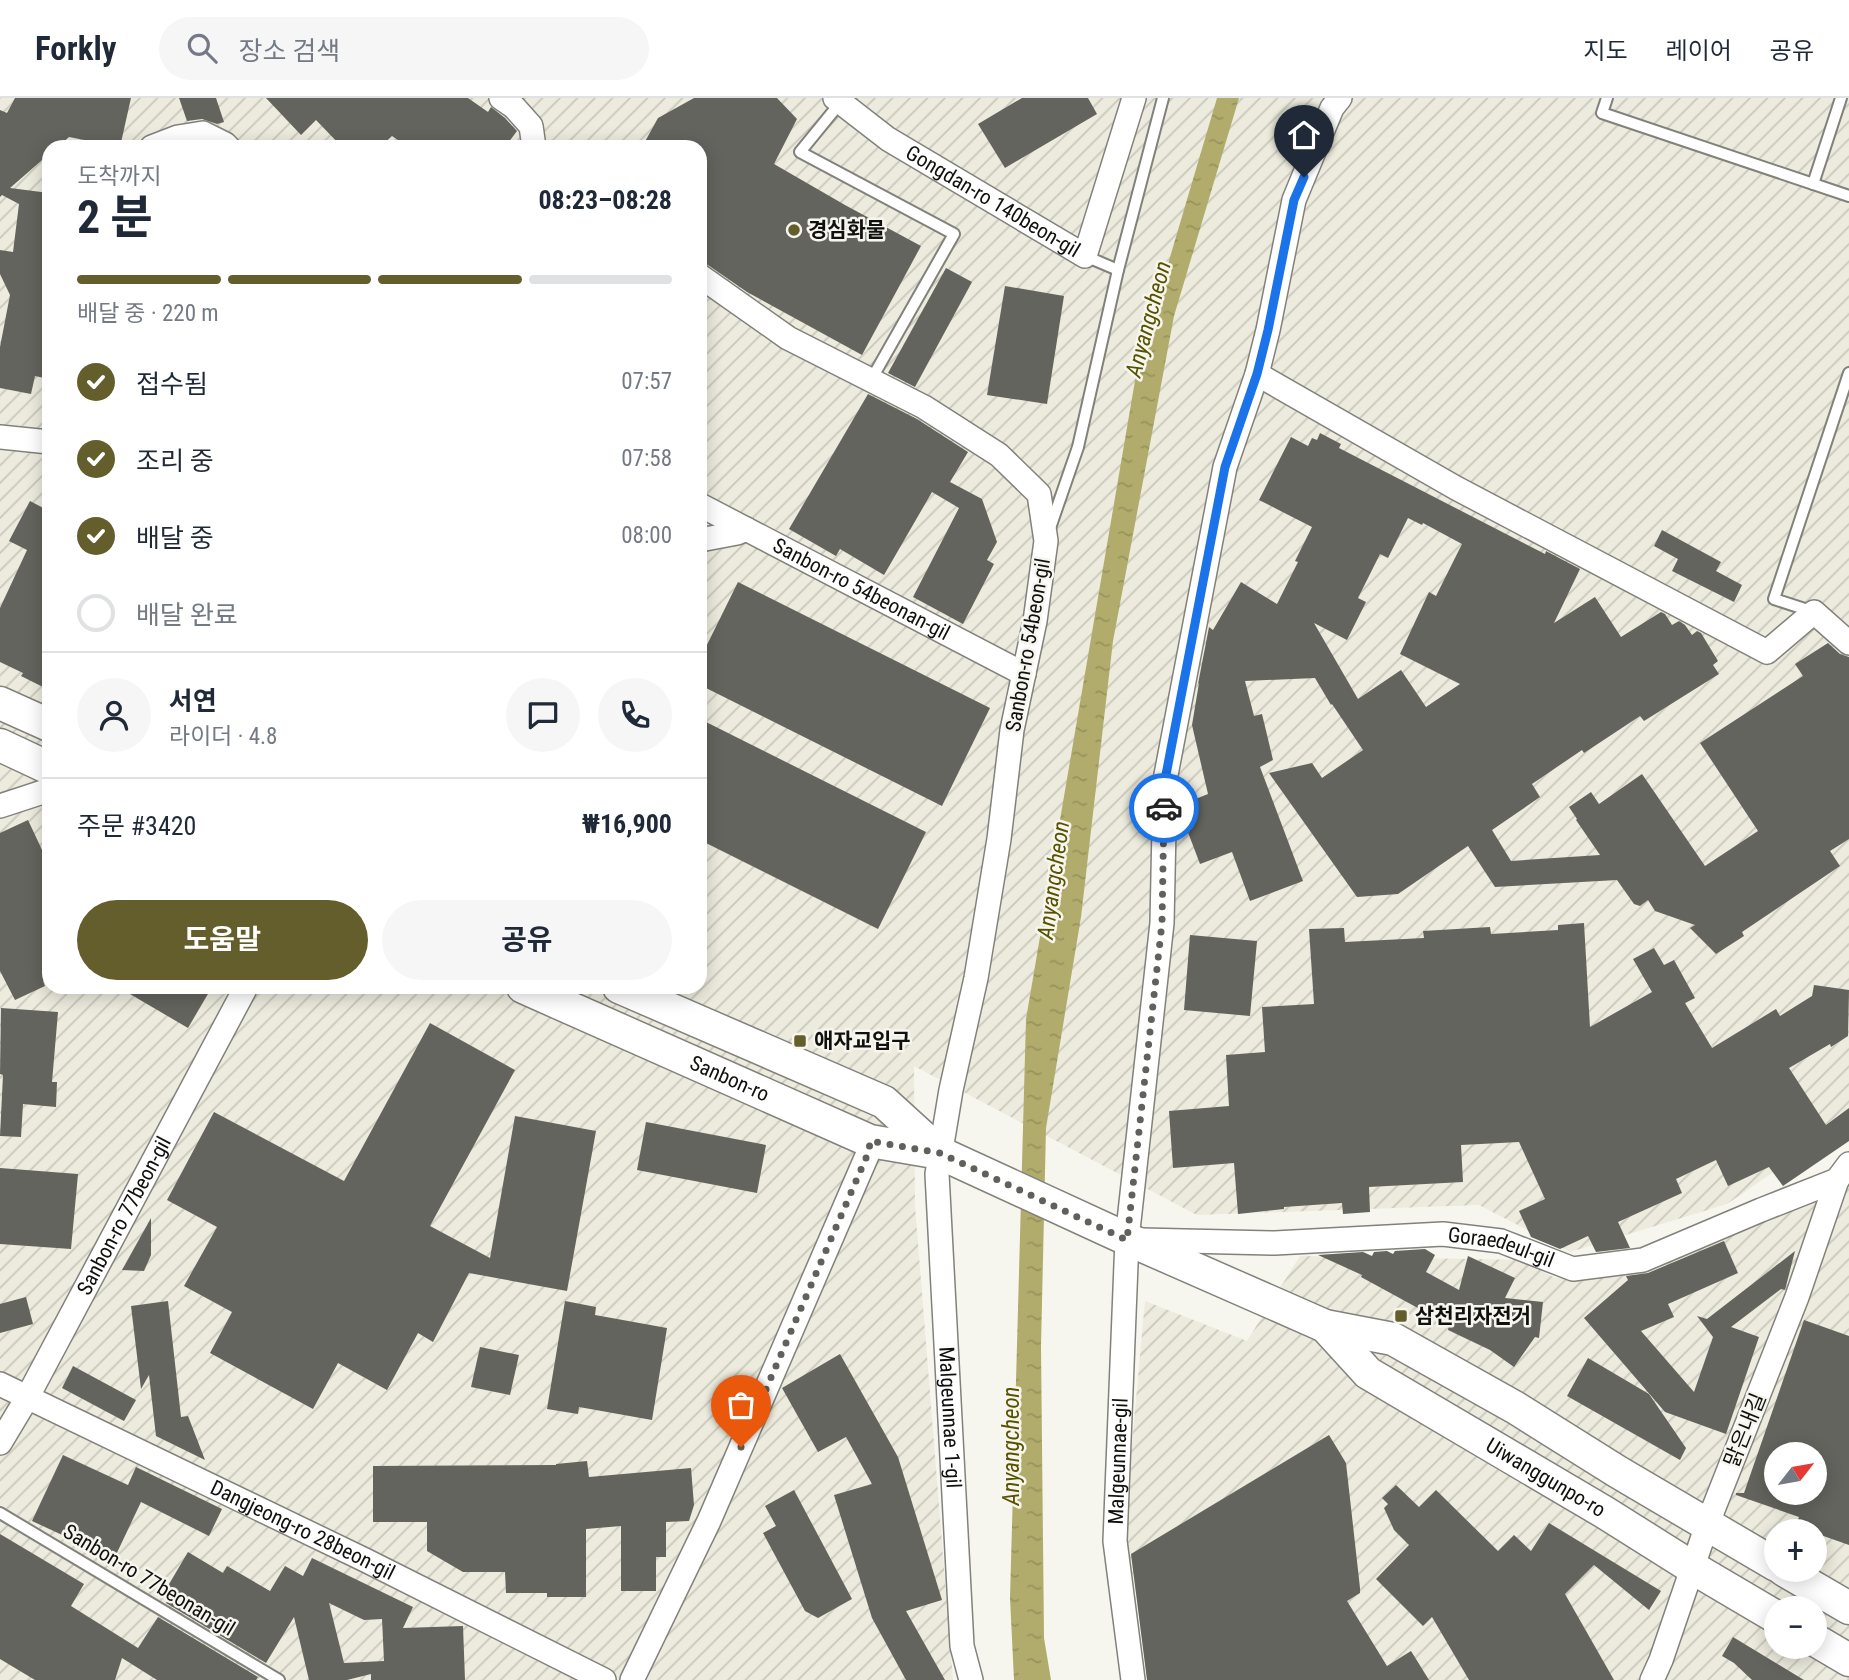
<!DOCTYPE html>
<html lang="ko">
<head>
<meta charset="utf-8">
<style>
  :root { --surface:#fff; --page:#f6f6f7; --text:#1f2937; --muted:#747a83; --line:#e0e1e3; --accent:#635e2b }
  body { margin:0; font-family:"Roboto Condensed","Noto Sans KR",sans-serif; background:var(--page); color:var(--text); height:100vh; display:flex; flex-direction:column; font-size:26px; white-space:nowrap }
  * { box-sizing:border-box; margin:0 }
  p { font-size:23px; color:var(--muted) }
  .icon { flex:none; width:38px; height:38px; fill:none; stroke:currentColor; stroke-width:2; stroke-linecap:round; stroke-linejoin:round }
  .map { position:relative; flex:1; overflow:hidden }
  .sheet { position:absolute; left:42px; top:42px; width:665px; height:854px; display:flex; flex-direction:column; background:var(--surface); border-radius:21px; box-shadow:0 4px 18px #0003 }
  .sheet>* { flex:none }
  .needle { width:46px; rotate:59deg }
  .tools { position:absolute; left:1764px; top:1344px; display:grid; gap:14px }
  .tools a { display:grid; place-items:center; width:63px; height:63px; border-radius:50%; background:var(--surface); box-shadow:0 4px 18px #0003; font-size:35px }
  .pin { position:absolute; display:grid; place-items:center; width:60px; height:60px; color:#fff; margin:-72px -30px; border-radius:50% 50% 50% 0; rotate:-45deg; box-shadow:0 0 7px #0007 }
  .pin .icon { rotate:45deg }
  .courier { position:absolute; display:grid; place-items:center; width:70px; height:70px; margin:-35px; border:5px solid #1a73e8; border-radius:50%; background:#fff; color:#222; box-shadow:0 2px 9px #0007 }
  .summary em { font-style:normal; font-weight:700 }
  .summary div { display:flex; flex-direction:column-reverse }
  .summary { display:flex; align-items:center; justify-content:space-between; height:119px; padding:0 35px }
  h1 { font-size:46px; font-weight:700; line-height:52px }
  .bar { display:grid; grid-template-columns:repeat(4,1fr); gap:10px 7px; align-content:center; height:84px; padding:0 35px }
  .bar i { height:9px; border-radius:5px; background:var(--line) }
  .bar .on { background:var(--accent) }
  .bar p { grid-column:span 4 }
  .line { display:flex; align-items:center; gap:18px; padding:0 35px; border-top:2px solid var(--line) }
  .line div { flex:1 }
  .round { display:grid; place-items:center; flex:none; width:74px; height:74px; border-radius:37px; background:var(--page) }
  ol { padding:0 35px; list-style:none }
  li { display:flex; align-items:center; gap:21px; height:77px }
  li p { margin-inline-start:auto }
  li .icon { padding:7px; border-radius:50%; background:var(--accent); color:#fff; stroke-width:4 }
  li:last-child { color:var(--muted) }
  li i { width:38px; height:38px; border:4px solid var(--line); border-radius:50% }
  .cta { display:flex; gap:14px; margin-top:auto; padding:14px 35px }
  .cta a { flex:1; height:80px; border-radius:42px; background:var(--accent); color:#fff; font-size:28px; font-weight:700; line-height:80px; text-align:center }
  .cta a+a { background:var(--page); color:var(--text) }
  header { display:flex; align-items:center; gap:42px; box-sizing:border-box; height:98px; padding:0 35px; background:var(--surface); border-bottom:2px solid var(--line) }
  header strong { font-size:33px }
  nav { display:flex; gap:38px; margin-inline-start:auto; font-size:24px }
  .search { width:490px; height:63px; background:var(--page); display:flex; align-items:center; gap:18px; box-sizing:border-box; padding:0 24px; border-radius:38px; color:var(--muted); font-size:26px }
  .map>svg:first-child { display:block }
  .industrial { fill:url(#industrial-furrows); fill-rule:evenodd }
  .water { fill:url(#water-ripples) }
  .building { fill:#64645e; fill-rule:evenodd }
  .lines { fill:none; stroke-linecap:round; stroke-linejoin:round }
  .lane-casing { stroke:#82827c; stroke-width:14 }
  .street-casing { stroke:#82827c; stroke-width:26 }
  .secondary-casing { stroke:#82827c; stroke-width:35 }
  .lane { stroke:#fff; stroke-width:10 }
  .street { stroke:#fff; stroke-width:23 }
  .secondary { stroke:#fff; stroke-width:32 }
  .done { stroke:#60605d; stroke-width:7; stroke-dasharray:0 12.6 }
  .route { stroke:#1a73e8; stroke-width:9 }
  .poi-dot { fill:#635e2b; stroke:#f6f6ef; stroke-width:2.5 }
  .labels { text-anchor:middle; stroke-width:5; stroke-linejoin:round; paint-order:stroke }
  .street-label { font-size:21px; fill:#10100e; stroke:#f6f6ef }
  .poi-label { font-size:21px; font-weight:bold; fill:#10100e; stroke:#f6f6ef; text-anchor:start }
  .water-label { font-size:23px; font-style:italic; fill:#585200; stroke:#f6f6ef }
</style>
</head>
<body>
<header>
<strong>Forkly</strong>
<div class="search"><svg class="icon" aria-label="search" viewBox="0 0 24 24"><circle cx="10" cy="10" r="6"/><path d="M15 15l6 6"/></svg>장소 검색</div>
<nav><a>지도</a><a>레이어</a><a>공유</a></nav>
</header>
<div class="map">
<svg width="1849" height="1582" viewBox="0 0 1849 1582">
  <defs>
    <pattern id="industrial-furrows" width="10" height="10" patternUnits="userSpaceOnUse" patternTransform="scale(1.75)"><rect width="10" height="10" fill="#ecebdd"/><path d="M-1 1l2-2M0 10L10 0M9 11l2-2" fill="none" stroke="#c9c8bc"/></pattern>
    <pattern id="water-ripples" width="26" height="14" patternUnits="userSpaceOnUse" patternTransform="scale(1.75)"><rect width="26" height="14" fill="#b1ac6b"/><path d="M2 4q2-2 4 0t4 0M15 11q2-2 4 0t4 0" fill="none" stroke="#97935c"/></pattern>
  </defs>
  <rect width="100%" height="100%" fill="#f6f6ef"/>
  <g class="industrial">
    <path d="M 0,0 L 1849,0 L 1849,1022 L 1727,1106 L 1570,1154 L 1479,1107 L 1197,1117 L 914,968 L 915,1108 L 953,1582 L 0,1582 ZM 49,49 L 700,49 L 700,889 L 49,889 Z"/>
    <path d="M 1849,1082 L 1849,1582 L 1153,1582 L 1124,1433 L 1145,1203 L 1247,1243 L 1300,1158 L 1522,1162 L 1555,1180 L 1608,1176 ZM 1776,1356 L 1815,1356 L 1815,1395 L 1776,1395 ZM 1776,1433 L 1815,1433 L 1815,1472 L 1776,1472 ZM 1776,1510 L 1815,1510 L 1815,1549 L 1776,1549 Z"/>
  </g>
  <polygon class="water" points="1217,0 1239,0 1174,218 1113,543 1081,819 1046,1030 1041,1248 1044,1540 1051,1582 1014,1582 1010,1500 1026,921 1137,271"/>
  <g class="building">
    <polygon points="15,0 131,0 120,49 69,39 58,49 49,49 49,56 10,90 49,95 49,281 35,278 31,296 0,290 0,249 10,197 0,176 0,152 13,154 19,106 2,97 0,99 0,12 7,15"/>
    <polygon points="179,0 216,0 224,24 217,26 202,21 187,23"/>
    <polygon points="266,0 468,0 488,14 491,9 505,20 517,33 505,49 408,49 392,38 380,49 342,49 316,22 301,37"/>
    <polygon points="694,0 777,0 797,21 774,66 845,107 921,148 862,257 747,194 708,167 700,164 700,49 642,49 658,20"/>
    <polygon points="1022,0 1088,0 1097,16 1005,70 978,26"/>
    <polygon points="946,170 972,184 915,289 888,275"/>
    <polygon points="1005,188 1064,198 1047,306 987,297"/>
    <polygon points="868,296 917,321 968,354 950,384 982,401 997,444 987,462 994,466 963,526 913,499 959,410 932,394 884,477 840,451 836,458 789,431"/>
    <path d="M 1320,335 L 1341,346 L 1339,350 L 1545,456 L 1546,453 L 1580,471 L 1554,525 L 1595,499 L 1621,539 L 1661,514 L 1665,516 L 1672,527 L 1679,523 L 1685,527 L 1692,537 L 1697,533 L 1701,535 L 1718,563 L 1713,567 L 1719,576 L 1644,623 L 1640,618 L 1584,655 L 1582,652 L 1532,686 L 1540,699 L 1492,732 L 1511,763 L 1600,757 L 1576,722 L 1577,721 L 1569,709 L 1591,694 L 1599,706 L 1642,676 L 1705,768 L 1758,733 L 1700,645 L 1803,578 L 1795,566 L 1828,545 L 1840,556 L 1849,559 L 1849,741 L 1830,753 L 1840,768 L 1742,834 L 1744,838 L 1716,856 L 1690,830 L 1695,827 L 1655,813 L 1648,802 L 1640,808 L 1634,806 L 1617,782 L 1495,789 L 1468,748 L 1398,796 L 1357,799 L 1269,675 L 1312,665 L 1322,680 L 1363,652 L 1332,606 L 1331,607 L 1315,580 L 1245,583 L 1254,618 L 1262,616 L 1273,662 L 1260,669 L 1303,783 L 1250,803 L 1232,754 L 1200,766 L 1178,708 L 1208,696 L 1192,627 L 1199,585 L 1198,586 L 1209,529 L 1213,532 L 1241,484 L 1277,506 L 1298,464 L 1295,463 L 1312,429 L 1259,402 L 1291,339 L 1308,348 L 1312,340 L 1317,342 ZM 1408,420 L 1422,427 L 1423,425 L 1462,446 L 1436,498 L 1429,494 L 1400,556 L 1460,586 L 1426,609 L 1401,572 L 1358,601 L 1314,525 L 1347,542 L 1366,504 L 1358,500 L 1380,456 L 1388,460 Z"/>
    <polygon points="30,403 49,413 49,592 21,578 23,575 0,564 0,510 27,452 9,443"/>
    <polygon points="1662,432 1721,464 1716,473 1742,487 1734,504 1672,473 1678,461 1654,448"/>
    <polygon points="738,484 990,610 942,708 700,587 700,561"/>
    <polygon points="700,621 926,734 878,831 700,742"/>
    <polygon points="28,722 43,754 49,751 49,880 43,883 45,888 15,902 0,873 0,735"/>
    <polygon points="1584,825 1590,929 1652,894 1633,861 1654,850 1664,867 1674,862 1695,900 1685,905 1712,950 1776,911 1780,918 1812,898 1814,887 1849,892 1848,938 1831,949 1830,946 1789,970 1826,1027 1849,1010 1849,1043 1783,1088 1769,1069 1728,1088 1716,1062 1676,1081 1682,1095 1618,1124 1630,1150 1596,1154 1588,1138 1560,1151 1531,1139 1519,1113 1545,1101 1519,1044 1461,1047 1463,1084 1369,1089 1370,1114 1343,1116 1342,1105 1284,1109 1284,1111 1238,1116 1234,1065 1173,1070 1169,1013 1229,1008 1226,957 1265,954 1262,909 1314,906 1309,831 1344,830 1345,844 1424,840 1423,833 1490,829 1491,836 1558,832 1558,827"/>
    <polygon points="1190,837 1257,843 1250,918 1184,912"/>
    <polygon points="118,889 212,889 188,930"/>
    <polygon points="1,910 58,914 52,984 57,984 56,1009 23,1006 21,1039 0,1038 3,977 0,976"/>
    <polygon points="430,925 515,972 430,1128 490,1160 515,1018 596,1033 567,1193 469,1175 433,1244 418,1235 387,1292 338,1265 313,1311 210,1255 232,1214 184,1188 217,1129 167,1102 214,1014 344,1083"/>
    <polygon points="646,1024 766,1047 757,1095 637,1072"/>
    <polygon points="0,1070 78,1076 71,1151 0,1146"/>
    <polygon points="151,1120 151,1157 144,1173 122,1172"/>
    <polygon points="1724,1143 1738,1175 1668,1206 1674,1219 1641,1233 1694,1294 1713,1239 1697,1218 1707,1221 1795,1153 1785,1192 1781,1191 1731,1229 1759,1239 1726,1336 1665,1314 1584,1220 1628,1182 1626,1178 1648,1175"/>
    <polygon points="1425,1151 1435,1157 1426,1174 1459,1192 1468,1158 1515,1180 1505,1200 1543,1204 1539,1240 1535,1239 1514,1269 1490,1252 1448,1232 1449,1227 1361,1179 1362,1177 1318,1157 1363,1154 1372,1158 1374,1154 1387,1153 1393,1156 1395,1153"/>
    <polygon points="26,1199 33,1226 0,1235 0,1206"/>
    <polygon points="168,1203 181,1319 188,1318 205,1362 156,1338 149,1277 141,1291 131,1208"/>
    <polygon points="565,1203 596,1209 595,1217 667,1230 652,1322 579,1309 578,1316 547,1311"/>
    <path d="M 1804,1222 L 1849,1238 L 1849,1447 L 1815,1435 L 1815,1433 L 1796,1428 L 1799,1419 L 1736,1397 L 1736,1395 L 1744,1395 ZM 1776,1356 L 1815,1356 L 1815,1395 L 1776,1395 Z"/>
    <polygon points="480,1249 519,1257 510,1297 471,1289"/>
    <polygon points="840,1256 898,1359 942,1502 906,1513 945,1582 906,1582 872,1520 834,1397 872,1386 846,1339 818,1354 782,1290"/>
    <polygon points="1588,1260 1649,1296 1686,1350 1680,1362 1567,1298"/>
    <polygon points="73,1268 136,1302 124,1323 62,1290"/>
    <polygon points="1329,1337 1346,1365 1360,1490 1360,1495 1347,1503 1387,1568 1411,1553 1429,1582 1147,1582 1131,1456"/>
    <polygon points="63,1357 128,1387 136,1369 222,1411 209,1438 141,1404 114,1461 32,1423"/>
    <polygon points="587,1363 589,1379 691,1370 694,1407 689,1423 666,1424 666,1459 656,1459 656,1493 621,1493 621,1428 586,1431 586,1499 547,1499 547,1495 506,1495 505,1474 463,1474 427,1453 427,1424 373,1424 373,1368 556,1367 556,1366"/>
    <polygon points="1396,1387 1419,1409 1436,1392 1498,1453 1514,1437 1531,1453 1549,1425 1661,1493 1649,1512 1594,1467 1565,1496 1614,1582 1469,1582 1432,1519 1423,1528 1376,1481 1409,1447 1394,1432 1384,1410 1388,1406 1382,1400"/>
    <polygon points="794,1392 852,1501 818,1520 805,1513 763,1435 776,1428 765,1408"/>
    <polygon points="0,1436 84,1486 71,1508 138,1550 158,1519 258,1579 256,1582 157,1582 122,1560 115,1582 35,1582 0,1561"/>
    <path d="M 188,1454 L 223,1475 L 227,1468 L 270,1493 L 285,1468 L 303,1478 L 312,1460 L 413,1509 L 403,1530 L 463,1528 L 465,1582 L 371,1582 L 371,1576 L 347,1582 L 309,1582 L 294,1519 L 266,1565 L 166,1505 L 168,1502 L 162,1498 ZM 329,1505 L 364,1522 L 382,1521 L 384,1563 L 344,1565 Z"/>
    <polygon points="1733,1539 1804,1582 1752,1582 1734,1565 1722,1558"/>
  </g>
  <g class="lines">
    <g class="lane-casing">
      <g id="lane">
        <polyline points="1607,0 1602,15 1849,98"/>
        <polyline points="840,5 800,54 954,136 871,282"/>
        <polyline points="1813,86 1841,0"/>
        <polyline points="1085,158 1118,172"/>
        <polyline points="1050,430 1078,349 1118,172 1163,0"/>
        <polyline points="1814,514 1774,501 1849,275"/>
        <polyline points="0,1415 279,1582"/>
      </g>
    </g>
    <g class="street-casing">
      <g id="street">
        <polyline points="501,0 514,9 531,28 534,49"/>
        <path id="s1" d="M 835,0 L 888,41 L 1085,158 L 1134,0"/>
        <polyline points="152,49 178,39 203,35 225,46 228,49"/>
        <path id="s2" d="M 700,178 L 788,240 L 924,309 L 999,357 L 1039,396 L 1046,443 L 1035,523 L 1012,632 L 999,741 L 976,880 L 951,992 L 937,1076 L 962,1548 L 971,1582"/>
        <polyline points="1257,276 1456,390 1767,554 1814,514 1849,545"/>
        <polyline points="0,339 49,344"/>
        <path id="s3" d="M 700,407 L 1024,576"/>
        <polyline points="700,442 737,435 746,431"/>
        <polyline points="0,708 49,692"/>
        <path id="s4" d="M 1141,1142 L 1275,1145 L 1443,1136 L 1501,1143 L 1573,1171 L 1643,1162 L 1761,1112 L 1837,1082 L 1849,1066"/>
        <path id="s5" d="M 0,1286 L 365,1462 L 604,1582"/>
        <path id="s6" d="M 0,1345 L 27,1300 L 246,889"/>
        <polyline points="632,1582 709,1423 869,1053 870,1043"/>
        <path id="s7" d="M 1133,1582 L 1115,1443 L 1127,1141 L 1162,825 L 1165,682 L 1225,369 L 1257,276 L 1268,232 L 1294,102 L 1332,10 L 1340,0"/>
        <polyline points="1652,1582 1661,1562 1707,1427 1797,1199 1837,1082"/>
      </g>
    </g>
    <g class="secondary-casing">
      <g id="secondary">
        <polyline points="0,605 49,627"/>
        <polyline points="0,647 49,670"/>
        <path id="s8" d="M 523,889 L 870,1043 L 940,1055 L 1127,1141 L 1325,1228 L 1393,1241 L 1516,1310 L 1618,1374 L 1776,1467"/>
        <polyline points="619,889 884,1004 940,1055"/>
        <path id="s9" d="M 1325,1228 L 1368,1275 L 1604,1414 L 1693,1470 L 1776,1519"/>
        <polyline points="1784,1472 1849,1510"/>
        <polyline points="1815,1542 1849,1562"/>
      </g>
    </g>
    <use href="#lane" class="lane"/>
    <use href="#street" class="street"/>
    <use href="#secondary" class="secondary"/>
  </g>
  <g class="lines">
    <polyline class="done" points="741,1349 869,1053 870,1043 940,1055 1127,1142 1162,825 1164,710"/>
    <polyline class="route" points="1164,710 1165,682 1225,369 1257,276 1268,232 1294,102 1304,79"/>
  </g>
  <g class="poi-dot">
    <circle cx="794" cy="132" r="7"/>
    <rect x="793" y="936" width="14" height="14" rx="3.5"/>
    <rect x="1394" y="1211" width="14" height="14" rx="3.5"/>
  </g>
  <g class="labels">
    <g class="street-label">
      <text dy="7" stroke="none"><textPath href="#s1" startOffset="189">Gongdan-ro 140beon-gil</textPath></text>
      <text dy="7" stroke="none"><textPath href="#s3" startOffset="182">Sanbon-ro 54beonan-gil</textPath></text>
      <text transform="translate(1028 547) rotate(-80)" y="7">Sanbon-ro 54beon-gil</text>
      <text dy="7" stroke="none"><textPath href="#s8" startOffset="226">Sanbon-ro</textPath></text>
      <text dy="7" stroke="none"><textPath href="#s6" startOffset="259">Sanbon-ro 77beon-gil</textPath></text>
      <text dy="7" stroke="none"><textPath href="#s4" startOffset="362">Goraedeul-gil</textPath></text>
      <text dy="7" stroke="none"><textPath href="#s2" startOffset="1339">Malgeunnae 1-gil</textPath></text>
      <text transform="translate(1745 1332) rotate(-68)" y="7">맑은내길</text>
      <text dy="7" stroke="none"><textPath href="#s7" startOffset="220">Malgeunnae-gil</textPath></text>
      <text dy="7" stroke="none"><textPath href="#s9" startOffset="270">Uiwanggunpo-ro</textPath></text>
      <text dy="7" stroke="none"><textPath href="#s5" startOffset="336">Dangjeong-ro 28beon-gil</textPath></text>
      <text transform="translate(149 1482) rotate(31)" y="7">Sanbon-ro 77beonan-gil</text>
    </g>
    <g class="poi-label">
      <text x="808" y="139">경심화물</text>
      <text x="814" y="950">애자교입구</text>
      <text x="1415" y="1225">삼천리자전거</text>
    </g>
    <g class="water-label">
      <text transform="translate(1148 221) rotate(-75)" y="8">Anyangcheon</text>
      <text transform="translate(1053 782) rotate(-82)" y="8">Anyangcheon</text>
      <text transform="translate(1011 1348) rotate(-90)" y="8">Anyangcheon</text>
    </g>
  </g>
</svg>
<div class="tools">
<a><svg class="needle" viewBox="-14 -14 28 28"><path d="M0-13l5 13h-10z" fill="#e53935"/><path d="M0 13l5-13h-10z" fill="#747a83"/></svg></a>
<a>+</a>
<a>−</a>
</div>
<div class="pin" style="left:741px;top:1349px;background:#ea580c"><svg class="icon" aria-label="bag" viewBox="0 0 24 24"><path d="M5 8h14l-1 12H6zM9 8a3 3 0 0 1 6 0"/></svg></div>
<div class="pin" style="left:1304px;top:79px;background:#1f2937"><svg class="icon" aria-label="home" viewBox="0 0 24 24"><path d="M3 11l9-7 9 7M6 9v11h12V9"/></svg></div>
<div class="courier" style="left:1164px;top:710px"><svg class="icon" aria-label="car" viewBox="0 0 24 24"><path d="M5 17H2v-5l4-1 3-4h7l3 4 3 1v5h-3M9 17h6M6 11h13"/><circle cx="7" cy="17" r="2"/><circle cx="17" cy="17" r="2"/></svg></div>
<section class="sheet">
<div class="summary"><div><h1>2 분</h1><p>도착까지</p></div><em>08:23–08:28</em></div>
<div class="bar"><i class="on"></i><i class="on"></i><i class="on"></i><i></i><p>배달 중 · 220 m</p></div>
<ol>
<li><svg class="icon" aria-label="check" viewBox="0 0 24 24"><path d="M5 12l5 5 9-10"/></svg>접수됨<p>07:57</p></li>
<li><svg class="icon" aria-label="check" viewBox="0 0 24 24"><path d="M5 12l5 5 9-10"/></svg>조리 중<p>07:58</p></li>
<li><svg class="icon" aria-label="check" viewBox="0 0 24 24"><path d="M5 12l5 5 9-10"/></svg>배달 중<p>08:00</p></li>
<li><i></i>배달 완료</li>
</ol>
<div class="line" style="height:126px"><a class="round"><svg class="icon" aria-label="person" viewBox="0 0 24 24"><circle cx="12" cy="8" r="4"/><path d="M4 21q1-7 8-7t8 7"/></svg></a><div><b>서연</b><p>라이더 · 4.8</p></div><a class="round"><svg class="icon" aria-label="chat" viewBox="0 0 24 24"><path d="M4 5h16v11H9l-5 4z"/></svg></a><a class="round"><svg class="icon" aria-label="phone" viewBox="0 0 24 24"><path d="M5 4h4l2 5-3 2q2 4 5 5l2-3 5 2v4C11 20 4 13 5 4z"/></svg></a></div>
<div class="line" style="height:91px"><div>주문 #3420</div><b>₩16,900</b></div>
<div class="cta"><a>도움말</a><a>공유</a></div>
</section>
</div>
</body>
</html>
